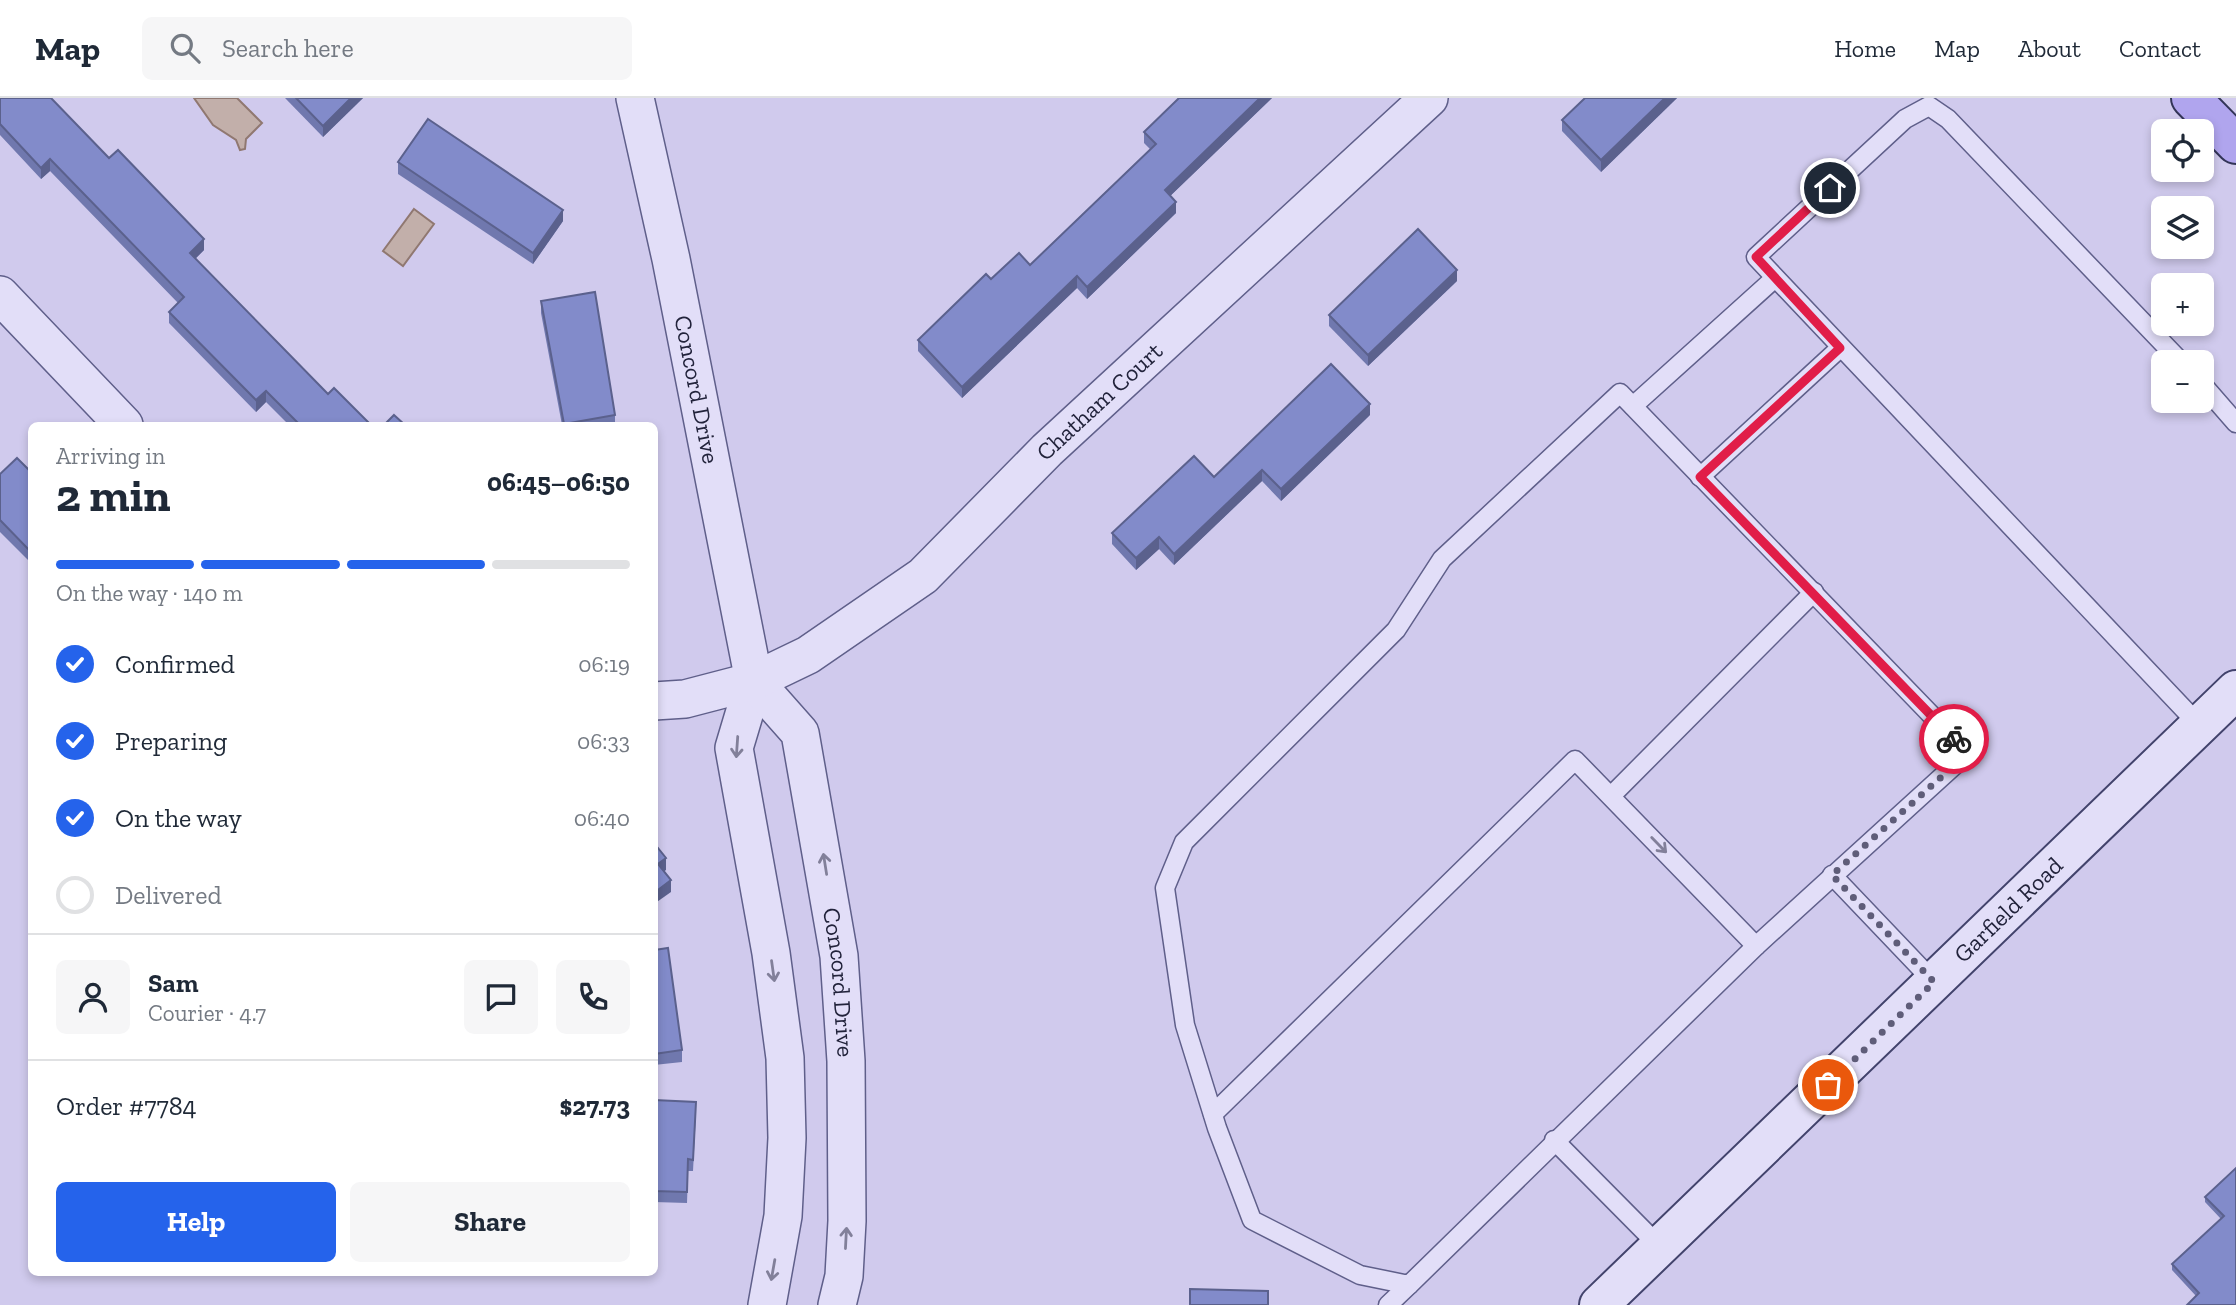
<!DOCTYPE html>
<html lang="en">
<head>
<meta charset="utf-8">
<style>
  :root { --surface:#fff; --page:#f6f6f7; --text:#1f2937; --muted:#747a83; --line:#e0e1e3; --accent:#2563eb }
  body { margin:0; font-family:"Zilla Slab",serif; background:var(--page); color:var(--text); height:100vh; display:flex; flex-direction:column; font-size:26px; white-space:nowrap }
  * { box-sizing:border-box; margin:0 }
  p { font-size:23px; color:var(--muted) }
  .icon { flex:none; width:38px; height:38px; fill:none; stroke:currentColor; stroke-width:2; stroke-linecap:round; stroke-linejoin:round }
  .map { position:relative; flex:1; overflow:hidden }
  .panel { position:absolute; left:28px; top:324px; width:630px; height:854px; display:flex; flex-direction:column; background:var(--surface); border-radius:10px; box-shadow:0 4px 10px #0003 }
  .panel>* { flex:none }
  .controls { position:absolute; left:2151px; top:21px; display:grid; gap:14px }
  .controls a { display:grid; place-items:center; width:63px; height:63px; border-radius:10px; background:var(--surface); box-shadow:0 4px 10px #0003; font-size:35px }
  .pin { position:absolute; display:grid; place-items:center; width:60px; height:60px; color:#fff; margin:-30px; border:4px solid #fff; border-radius:50%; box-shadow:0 2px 7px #0007 }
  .courier { position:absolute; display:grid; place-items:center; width:70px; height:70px; margin:-35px; border:5px solid #e11d48; border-radius:50%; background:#fff; color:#222; box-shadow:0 2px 9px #0007 }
  .head em { font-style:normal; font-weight:700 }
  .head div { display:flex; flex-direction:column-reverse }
  .head { display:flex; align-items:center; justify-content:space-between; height:119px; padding:0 28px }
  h1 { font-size:46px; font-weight:700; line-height:52px }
  .bar { display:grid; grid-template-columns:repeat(4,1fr); gap:10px 7px; align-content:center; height:84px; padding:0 28px }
  .bar i { height:9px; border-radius:5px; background:var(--line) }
  .bar .on { background:var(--accent) }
  .bar p { grid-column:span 4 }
  .line { display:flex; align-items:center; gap:18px; padding:0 28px; border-top:2px solid var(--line) }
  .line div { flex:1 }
  .round { display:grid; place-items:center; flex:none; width:74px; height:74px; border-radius:10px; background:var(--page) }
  ol { padding:0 28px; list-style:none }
  li { display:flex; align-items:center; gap:21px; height:77px }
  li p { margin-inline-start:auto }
  li .icon { padding:7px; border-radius:50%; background:var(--accent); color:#fff; stroke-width:4 }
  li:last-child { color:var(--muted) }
  li i { width:38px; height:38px; border:4px solid var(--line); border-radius:50% }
  .cta { display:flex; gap:14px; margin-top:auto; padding:14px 28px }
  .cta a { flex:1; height:80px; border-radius:10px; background:var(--accent); color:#fff; font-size:28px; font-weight:700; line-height:80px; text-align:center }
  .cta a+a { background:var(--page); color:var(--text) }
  header { display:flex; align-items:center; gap:42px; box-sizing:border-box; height:98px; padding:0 35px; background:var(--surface); border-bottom:2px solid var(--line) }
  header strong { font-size:33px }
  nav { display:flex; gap:38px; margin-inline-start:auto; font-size:24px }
  .search { width:490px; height:63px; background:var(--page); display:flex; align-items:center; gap:18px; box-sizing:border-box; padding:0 24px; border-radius:10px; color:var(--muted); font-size:26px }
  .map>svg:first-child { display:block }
  .water { fill:#c2afaa; stroke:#907871; stroke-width:2 }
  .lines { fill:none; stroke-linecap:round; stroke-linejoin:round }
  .service-casing { stroke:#5f5f8a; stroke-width:21 }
  .minor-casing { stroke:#5f5f8a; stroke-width:40 }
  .secondary-casing { stroke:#42436c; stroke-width:42 }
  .primary-casing { stroke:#333558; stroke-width:42 }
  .service { stroke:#e2def8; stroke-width:18 }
  .minor { stroke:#e2def8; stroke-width:37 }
  .secondary { stroke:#e2def8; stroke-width:38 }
  .primary { stroke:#b0a5ee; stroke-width:38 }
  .wall { fill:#7078ae }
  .shaded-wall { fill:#5b618d }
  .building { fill:#828bca; stroke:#5b618d; stroke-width:2 }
  .oneway { stroke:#82809a }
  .done { stroke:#5f5d79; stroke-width:7; stroke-dasharray:0 12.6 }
  .route { stroke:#e11d48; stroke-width:9 }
  .labels { text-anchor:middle; stroke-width:7; stroke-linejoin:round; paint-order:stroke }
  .street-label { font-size:24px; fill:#22233b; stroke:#dedaf5 }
</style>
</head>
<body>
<header>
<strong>Map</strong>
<div class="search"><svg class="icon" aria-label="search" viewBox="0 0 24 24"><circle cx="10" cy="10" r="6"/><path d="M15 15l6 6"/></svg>Search here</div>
<nav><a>Home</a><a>Map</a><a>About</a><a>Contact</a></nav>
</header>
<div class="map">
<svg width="2236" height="1207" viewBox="0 0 2236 1207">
  <rect width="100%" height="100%" fill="#d0caed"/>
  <g class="water">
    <polygon points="194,0 237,0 262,25 246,41 245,51 240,52 236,42 213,27"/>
    <polygon points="414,111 434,126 403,168 383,153"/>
  </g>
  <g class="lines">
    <g class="service-casing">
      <g id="service">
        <polyline points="2181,264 1948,21 1929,8 1905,21 1756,159 2199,627"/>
        <polyline points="2202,286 2236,325"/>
        <polygon points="1620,295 1968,655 1756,848 1409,1187 1360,1177 1252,1122 1217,1030 1185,927 1165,790 1184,744 1396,532 1442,461"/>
        <polyline points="1633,308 1775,180"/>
        <polyline points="1700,379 1840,250"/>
        <polyline points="1612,697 1814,494"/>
        <polyline points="1832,777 1934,884"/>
        <polyline points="1213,1016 1575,662 1756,848"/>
        <polyline points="1554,1042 1660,1149"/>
        <polyline points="1388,1207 1409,1187"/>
      </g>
    </g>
    <g class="minor-casing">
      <g id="minor">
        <path id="s1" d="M 635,0 L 671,161 L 754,583 L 734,650 L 771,855 L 785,960 L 787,1040 L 783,1118 L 767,1207"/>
        <polyline points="0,197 124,327"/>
        <path id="s2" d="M 754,583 L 800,635 L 839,858 L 846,963 L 847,1123 L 844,1178 L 837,1207"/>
        <path id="s3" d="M 654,603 L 685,601 L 754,583 L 808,557 L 923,478 L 1047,352 L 1429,0"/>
      </g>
    </g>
    <g class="secondary-casing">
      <g id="secondary">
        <path id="s4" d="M 1599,1207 L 2236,592"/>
      </g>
    </g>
    <g class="primary-casing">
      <polyline id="primary" points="2191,0 2236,46"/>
    </g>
    <use href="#service" class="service"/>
    <use href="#minor" class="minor"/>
    <use href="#secondary" class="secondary"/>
    <use href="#primary" class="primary"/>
  </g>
  <g class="wall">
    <polygon points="0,0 109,60 204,152 195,161 328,296 371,327 289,327 266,304 256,314 169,225 169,214 178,205 50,73 41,81 0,37"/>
    <polygon points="285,0 363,0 323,39"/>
    <polygon points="1272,0 1170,98 1176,115 1087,201 1077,190 962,300 918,253 918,242 991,181 1030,167 1150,51 1144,45 1144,34"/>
    <polygon points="1585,0 1677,0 1601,74 1562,33 1562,22"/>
    <polygon points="398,64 563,123 533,166 398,76"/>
    <polygon points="1457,183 1368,268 1329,228 1329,217"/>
    <polygon points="541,203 615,317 615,327 562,327 541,215"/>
    <polygon points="1370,317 1281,403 1262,383 1174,467 1159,451 1136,472 1112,446 1112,435 1214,379"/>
    <polygon points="32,375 32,466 0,434 0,376"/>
    <polygon points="654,852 682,952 682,964 654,967"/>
    <polygon points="654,1002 696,1015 693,1073 688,1073 687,1105 654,1104"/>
    <polygon points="2236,1070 2236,1207 2196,1198 2172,1172 2172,1166 2221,1121 2205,1104 2205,1099"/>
  </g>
  <g class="shaded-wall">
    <polygon points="351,0 363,0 323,39 323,28"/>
    <polygon points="1260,0 1272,0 1165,103 1165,92"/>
    <polygon points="1665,0 1677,0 1601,74 1601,62"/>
    <polygon points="50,61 50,73 41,81 41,70"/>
    <polygon points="1176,104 1176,115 1087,201 1087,189"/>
    <polygon points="563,112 563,123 533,166 533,155"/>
    <polygon points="204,141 204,152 190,166 190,155"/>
    <polygon points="1457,172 1457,183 1368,268 1368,257"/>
    <polygon points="1077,178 1077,190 962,300 962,289"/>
    <polygon points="266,293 266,304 256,314 256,302"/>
    <polygon points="1370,306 1370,317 1281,403 1281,391"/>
    <polygon points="1262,372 1262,383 1174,467 1174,456"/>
    <polygon points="1159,439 1159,451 1136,472 1136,460"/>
    <polygon points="666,760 666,772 658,778 658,766"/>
    <polygon points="671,782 671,794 654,806 654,795"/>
  </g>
  <g class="building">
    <polygon points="0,0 51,0 109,60 118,52 204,141 190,155 328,296 334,290 371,327 300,327 266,293 256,302 169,214 184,199 50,61 41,70 0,26"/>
    <polygon points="296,0 351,0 323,28"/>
    <polygon points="1179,0 1260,0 1165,92 1176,104 1087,189 1077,178 962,289 918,242 986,176 991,181 1019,155 1030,167 1156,46 1144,34"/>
    <polygon points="1585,0 1665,0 1601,62 1562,22"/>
    <polygon points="428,21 563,112 533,155 398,64"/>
    <polygon points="1418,131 1457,172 1368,257 1329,217"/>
    <polygon points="595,194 615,317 564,326 541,203"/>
    <polygon points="1331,266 1370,306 1281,391 1262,372 1174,456 1159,439 1136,460 1112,435 1194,358 1214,379"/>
    <polygon points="394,317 405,327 384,327"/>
    <polygon points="17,360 32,375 32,455 0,422 0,376"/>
    <polygon points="654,745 666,760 658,766 671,782 654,795"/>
    <polygon points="668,850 682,952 654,956 654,852"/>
    <polygon points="654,1002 696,1004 693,1062 688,1061 687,1094 654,1093"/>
    <polygon points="2236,1070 2236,1207 2187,1207 2199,1195 2172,1166 2224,1118 2205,1099"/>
    <polygon points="1190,1191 1268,1193 1268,1207 1190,1207"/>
  </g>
  <defs><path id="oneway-shaft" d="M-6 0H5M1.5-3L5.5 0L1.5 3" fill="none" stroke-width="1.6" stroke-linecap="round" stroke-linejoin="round" transform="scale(1.75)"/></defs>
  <g class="oneway">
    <use href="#oneway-shaft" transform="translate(737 649) rotate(94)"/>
    <use href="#oneway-shaft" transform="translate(1659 747) rotate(46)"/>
    <use href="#oneway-shaft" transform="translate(825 766) rotate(-99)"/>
    <use href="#oneway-shaft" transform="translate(773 873) rotate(82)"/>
    <use href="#oneway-shaft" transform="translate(846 1140) rotate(-87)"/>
    <use href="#oneway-shaft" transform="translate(773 1172) rotate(100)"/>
  </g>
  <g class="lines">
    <polyline class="done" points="1828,987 1934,884 1832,777 1968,655 1954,641"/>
    <polyline class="route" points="1830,90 1756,159 1840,250 1700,379 1954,641"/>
  </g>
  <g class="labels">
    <g class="street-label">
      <text dy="8" stroke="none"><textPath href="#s1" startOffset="298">Concord Drive</textPath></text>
      <text dy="8" stroke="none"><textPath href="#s3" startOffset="550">Chatham Court</textPath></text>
      <text dy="8" stroke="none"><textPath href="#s4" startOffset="569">Garfield Road</textPath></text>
      <text dy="8" stroke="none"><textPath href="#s2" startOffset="322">Concord Drive</textPath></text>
    </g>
  </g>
</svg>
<div class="controls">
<a><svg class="icon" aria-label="locate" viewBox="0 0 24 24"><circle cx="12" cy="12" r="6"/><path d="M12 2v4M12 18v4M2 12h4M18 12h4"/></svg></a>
<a><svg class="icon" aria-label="layers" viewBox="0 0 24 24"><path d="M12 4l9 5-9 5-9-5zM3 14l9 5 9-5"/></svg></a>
<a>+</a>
<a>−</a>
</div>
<div class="pin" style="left:1828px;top:987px;background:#ea580c"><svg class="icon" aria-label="bag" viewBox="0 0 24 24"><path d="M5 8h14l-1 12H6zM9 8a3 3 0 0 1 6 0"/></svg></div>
<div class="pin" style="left:1830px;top:90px;background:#1f2937"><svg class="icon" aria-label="home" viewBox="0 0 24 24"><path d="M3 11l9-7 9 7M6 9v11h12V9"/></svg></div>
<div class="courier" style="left:1954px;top:641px"><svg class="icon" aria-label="bike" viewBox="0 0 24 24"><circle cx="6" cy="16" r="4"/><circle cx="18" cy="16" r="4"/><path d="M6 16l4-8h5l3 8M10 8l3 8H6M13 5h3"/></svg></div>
<section class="panel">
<div class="head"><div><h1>2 min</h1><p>Arriving in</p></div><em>06:45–06:50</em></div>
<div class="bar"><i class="on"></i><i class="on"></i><i class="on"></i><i></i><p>On the way · 140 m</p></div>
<ol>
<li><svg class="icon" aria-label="check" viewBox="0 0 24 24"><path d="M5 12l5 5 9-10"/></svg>Confirmed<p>06:19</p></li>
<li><svg class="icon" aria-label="check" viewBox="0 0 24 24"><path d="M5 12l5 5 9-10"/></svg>Preparing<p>06:33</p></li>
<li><svg class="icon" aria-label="check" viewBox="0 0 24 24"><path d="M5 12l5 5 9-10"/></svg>On the way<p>06:40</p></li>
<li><i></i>Delivered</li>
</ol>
<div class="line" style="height:126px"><a class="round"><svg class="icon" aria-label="person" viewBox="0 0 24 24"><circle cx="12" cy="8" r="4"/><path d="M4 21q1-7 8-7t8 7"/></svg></a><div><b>Sam</b><p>Courier · 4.7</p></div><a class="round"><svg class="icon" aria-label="chat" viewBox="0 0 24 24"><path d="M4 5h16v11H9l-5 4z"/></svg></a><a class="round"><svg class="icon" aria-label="phone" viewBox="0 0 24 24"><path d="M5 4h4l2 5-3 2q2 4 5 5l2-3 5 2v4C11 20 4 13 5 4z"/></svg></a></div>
<div class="line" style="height:91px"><div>Order #7784</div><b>$27.73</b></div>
<div class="cta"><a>Help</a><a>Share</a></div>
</section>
</div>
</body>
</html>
